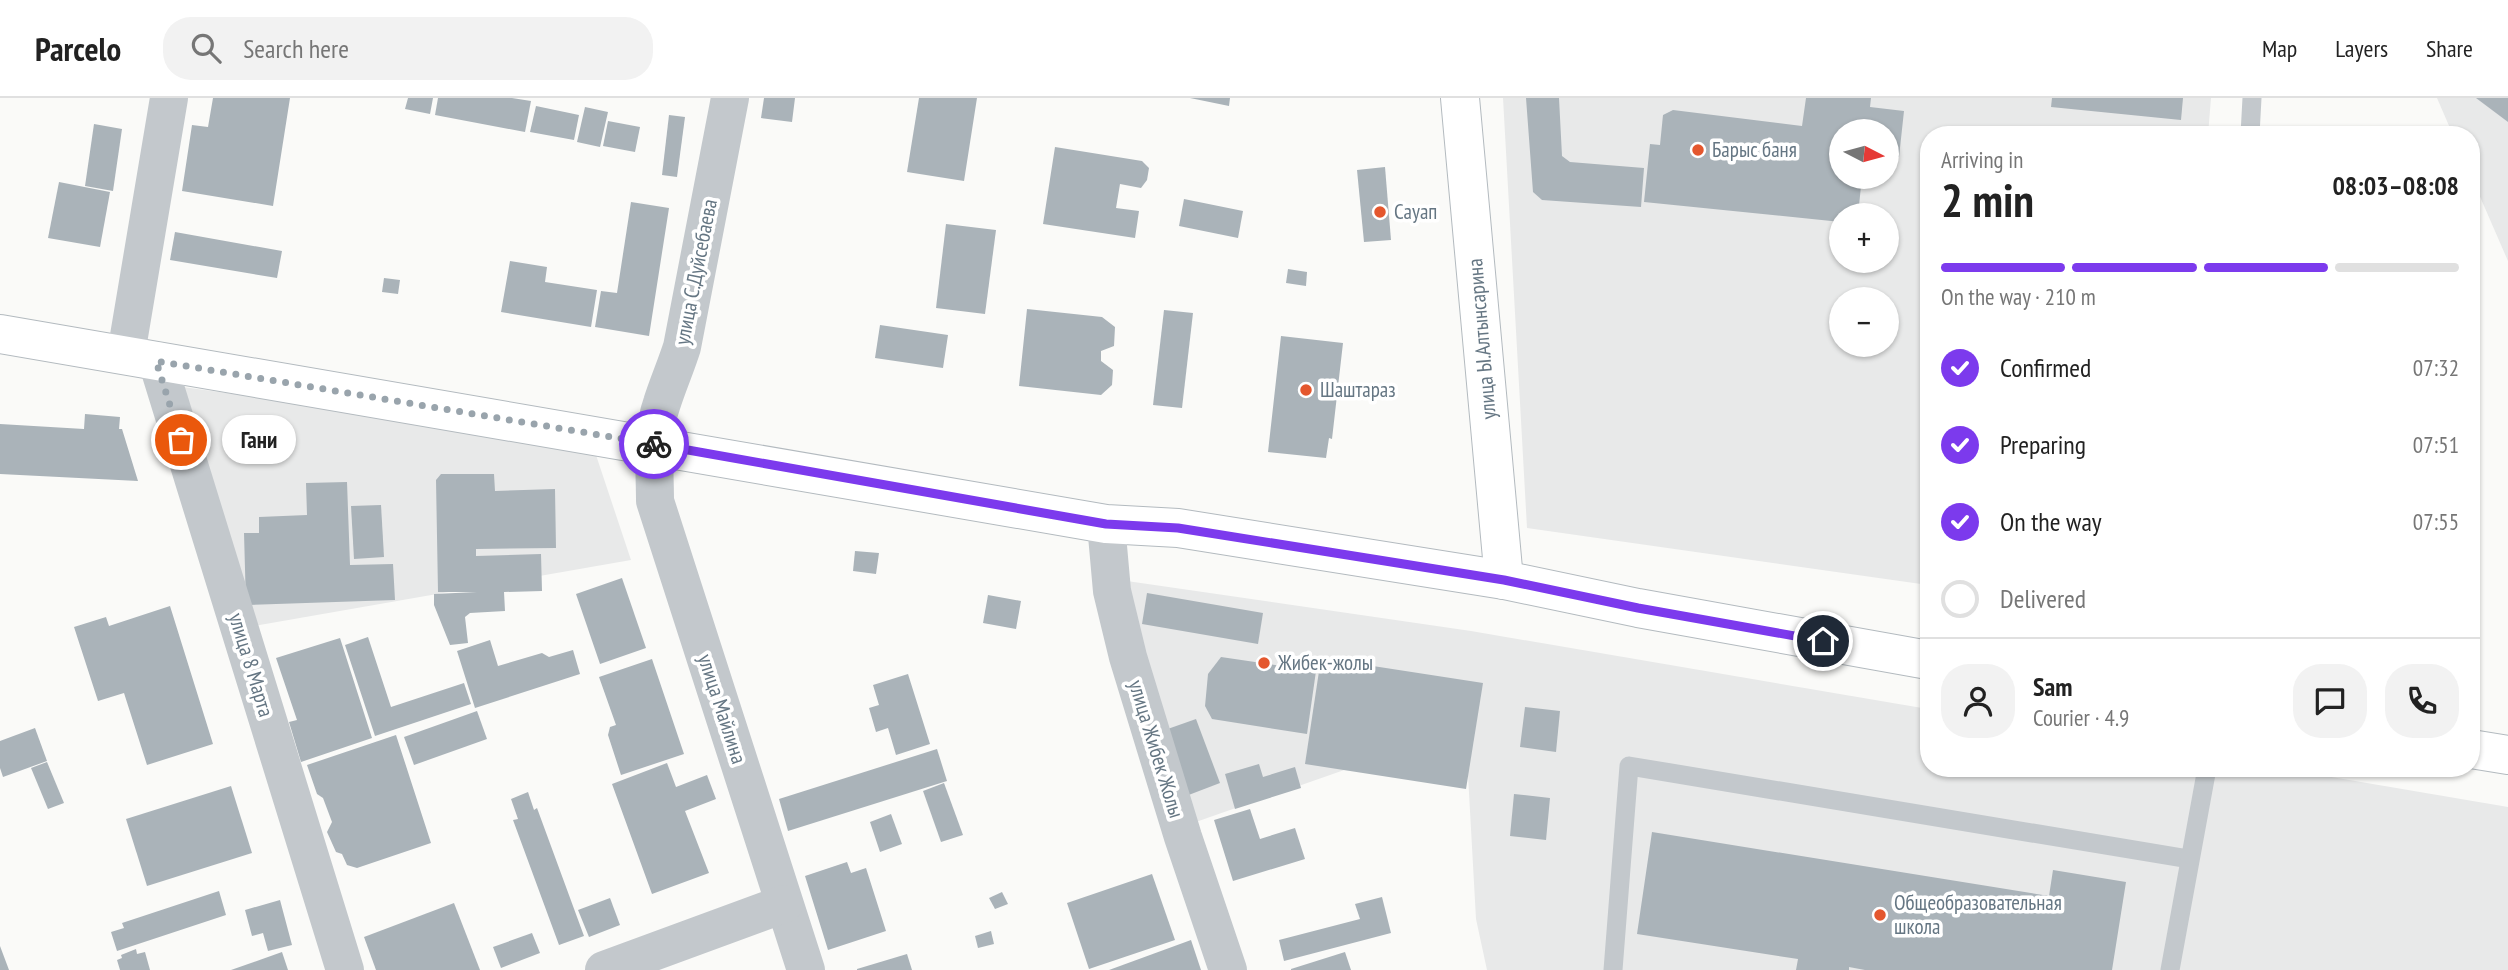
<!DOCTYPE html>
<html lang="en">
<head>
<meta charset="utf-8">
<style>
  :root { --surface:#fff; --page:#f2f2f2; --text:#222; --muted:#767676; --line:#e0e0e0; --accent:#7c3aed }
  body { margin:0; font-family:"PT Sans Narrow",sans-serif; background:var(--page); color:var(--text); height:100vh; display:flex; flex-direction:column; font-size:26px; white-space:nowrap }
  * { box-sizing:border-box; margin:0 }
  p { font-size:23px; color:var(--muted) }
  .icon { flex:none; width:38px; height:38px; fill:none; stroke:currentColor; stroke-width:2; stroke-linecap:round; stroke-linejoin:round }
  .map { position:relative; flex:1; overflow:hidden }
  .side { position:absolute; left:1920px; top:28px; width:560px; height:651px; display:flex; flex-direction:column; background:var(--surface); border-radius:28px; box-shadow:0 2px 5px #0004 }
  .side>* { flex:none }
  .needle { width:46px; rotate:96deg }
  .controls { position:absolute; left:1829px; top:21px; display:grid; gap:14px }
  .controls a { display:grid; place-items:center; width:70px; height:70px; border-radius:50%; background:var(--surface); box-shadow:0 2px 5px #0004; font-size:35px }
  .pin { position:absolute; display:grid; place-items:center; width:60px; height:60px; color:#fff; margin:-30px; border:4px solid #fff; border-radius:50%; box-shadow:0 2px 7px #0007 }
  .courier { position:absolute; display:grid; place-items:center; width:70px; height:70px; margin:-35px; border:5px solid #7c3aed; border-radius:50%; background:#fff; color:#222; box-shadow:0 2px 9px #0007 }
  .bubble { position:absolute; height:49px; border-radius:24px; background:var(--surface); box-shadow:0 2px 5px #0004; font-size:23px; font-weight:700; line-height:49px; text-align:center }
  .head em { font-style:normal; font-weight:700 }
  .head div { display:flex; flex-direction:column-reverse }
  .head { display:flex; align-items:center; justify-content:space-between; height:119px; padding:0 21px }
  h1 { font-size:46px; font-weight:700; line-height:52px }
  .bar { display:grid; grid-template-columns:repeat(4,1fr); gap:10px 7px; align-content:center; height:84px; padding:0 21px }
  .bar i { height:9px; border-radius:5px; background:var(--line) }
  .bar .selected { background:var(--accent) }
  .bar p { grid-column:span 4 }
  .line { display:flex; align-items:center; gap:18px; padding:0 21px; border-top:2px solid var(--line) }
  .line div { flex:1 }
  .round { display:grid; place-items:center; flex:none; width:74px; height:74px; border-radius:28px; background:var(--page) }
  ol { padding:0 21px; list-style:none }
  li { display:flex; align-items:center; gap:21px; height:77px }
  li p { margin-inline-start:auto }
  li .icon { padding:7px; border-radius:50%; background:var(--accent); color:#fff; stroke-width:4 }
  li:last-child { color:var(--muted) }
  li i { width:38px; height:38px; border:4px solid var(--line); border-radius:50% }
  header { display:flex; align-items:center; gap:42px; box-sizing:border-box; height:98px; padding:0 35px; background:var(--surface); border-bottom:2px solid var(--line) }
  header strong { font-size:33px }
  nav { display:flex; gap:38px; margin-inline-start:auto; font-size:24px }
  .search { width:490px; height:63px; background:var(--page); display:flex; align-items:center; gap:18px; box-sizing:border-box; padding:0 24px; border-radius:28px; color:var(--muted); font-size:26px }
  .map>svg:first-child { display:block }
  .built { fill:#e8e9e9; fill-rule:evenodd }
  .building { fill:#aab3b9 }
  .lines { fill:none; stroke-linecap:round; stroke-linejoin:round }
  .secondary-casing { stroke:#b3babf; stroke-width:40 }
  .lane { stroke:#c3c8cc; stroke-width:19 }
  .street { stroke:#c3c8cc; stroke-width:38 }
  .secondary { stroke:#fff; stroke-width:38 }
  .done { stroke:#99a4ac; stroke-width:7; stroke-dasharray:0 12.6 }
  .route { stroke:#7c3aed; stroke-width:9 }
  .poi-dot { fill:#e4572e; stroke:#fff; stroke-width:2.5 }
  .labels { text-anchor:middle; stroke-width:7; stroke-linejoin:round; paint-order:stroke }
  .poi-label { font-size:21px; fill:#657683; stroke:#fff; text-anchor:start }
  .street-label { font-size:21px; fill:#657683; stroke:#fff }
</style>
</head>
<body>
<header>
<strong>Parcelo</strong>
<div class="search"><svg class="icon" aria-label="search" viewBox="0 0 24 24"><circle cx="10" cy="10" r="6"/><path d="M15 15l6 6"/></svg>Search here</div>
<nav><a>Map</a><a>Layers</a><a>Share</a></nav>
</header>
<div class="map">
<svg width="2508" height="872" viewBox="0 0 2508 872">
  <rect width="100%" height="100%" fill="#fafaf8"/>
  <g class="built">
    <path d="M 1503,0 L 2211,0 L 2208,37 L 1928,37 L 1928,487 L 1527,430 ZM 1841,33 L 1886,33 L 1886,79 L 1841,79 ZM 1841,117 L 1886,117 L 1886,163 L 1841,163 ZM 1841,201 L 1886,201 L 1886,247 L 1841,247 Z"/>
    <polygon points="2437,0 2508,0 2508,163 2471,78 2471,37 2453,37"/>
    <polygon points="168,287 592,345 631,462 243,530"/>
    <polygon points="1120,482 1471,533 1928,611 1928,670 2279,670 2508,709 2508,872 1487,872 1476,821 1468,677 1350,670 1193,725"/>
  </g>
  <g class="building">
    <polygon points="213,0 290,0 273,108 182,93 192,27 208,29"/>
    <polygon points="408,0 433,0 430,16 405,11"/>
    <polygon points="438,0 512,0 531,3 525,34 435,17"/>
    <polygon points="764,0 795,0 792,24 761,20"/>
    <polygon points="919,0 977,0 964,83 907,74"/>
    <polygon points="1190,0 1230,0 1229,8"/>
    <polygon points="1526,0 1559,0 1562,58 1570,64 1644,70 1641,109 1542,102 1533,94"/>
    <polygon points="1806,0 1871,0 1870,9 1904,13 1899,59 1886,58 1886,33 1841,33 1841,79 1862,79 1858,117 1841,117 1841,124 1644,104 1650,46 1660,47 1663,17 1673,12 1802,28"/>
    <polygon points="2052,0 2183,0 2181,22 2051,9"/>
    <polygon points="2476,0 2508,0 2508,24"/>
    <polygon points="536,8 579,17 574,42 530,34"/>
    <polygon points="585,9 608,14 600,49 577,44"/>
    <polygon points="669,17 685,19 677,79 662,77"/>
    <polygon points="608,23 640,29 635,54 603,48"/>
    <polygon points="94,26 122,31 113,93 85,88"/>
    <polygon points="1055,49 1142,63 1149,70 1147,82 1141,90 1120,86 1116,110 1139,113 1135,140 1043,126"/>
    <polygon points="1385,69 1391,142 1364,144 1357,72"/>
    <polygon points="59,84 110,94 100,149 48,140"/>
    <polygon points="1184,101 1243,113 1238,140 1179,128"/>
    <polygon points="631,104 669,110 649,238 595,229 601,193 617,195"/>
    <polygon points="946,126 996,132 985,216 936,210"/>
    <polygon points="175,134 282,153 277,180 170,162"/>
    <polygon points="510,163 547,169 545,184 597,192 591,229 501,214"/>
    <polygon points="1288,171 1307,174 1306,188 1286,185"/>
    <polygon points="384,180 400,182 398,196 382,194"/>
    <polygon points="1027,211 1102,219 1115,229 1114,248 1101,253 1101,263 1113,272 1112,287 1101,297 1019,288"/>
    <polygon points="1164,212 1193,215 1182,310 1153,307"/>
    <polygon points="880,227 948,237 943,270 875,260"/>
    <polygon points="1281,238 1343,245 1332,341 1329,340 1326,360 1268,354"/>
    <polygon points="85,316 120,319 119,331 122,331 138,383 0,376 0,326 84,331"/>
    <polygon points="441,376 494,376 495,393 555,391 556,450 476,451 476,458 541,456 542,493 504,494 505,513 470,515 465,519 468,545 450,547 434,507 434,496 477,494 438,494 436,382"/>
    <polygon points="347,384 350,467 393,466 395,502 246,507 244,435 259,435 259,419 307,417 306,385"/>
    <polygon points="381,407 384,459 354,461 351,408"/>
    <polygon points="855,453 879,455 876,476 853,473"/>
    <polygon points="622,480 646,550 600,566 576,496"/>
    <polygon points="1147,495 1263,515 1258,546 1142,526"/>
    <polygon points="988,497 1021,503 1016,531 983,525"/>
    <polygon points="170,508 213,646 147,667 124,595 98,603 74,529 106,519 109,528"/>
    <polygon points="368,539 391,609 464,585 471,606 375,638 345,547"/>
    <polygon points="340,540 372,640 301,664 289,624 297,622 276,560"/>
    <polygon points="490,542 498,568 542,555 549,559 573,552 580,576 475,610 457,553"/>
    <polygon points="1221,559 1316,573 1307,636 1212,621 1205,608 1208,576"/>
    <polygon points="1321,560 1483,585 1466,691 1305,666"/>
    <polygon points="652,561 684,656 621,677 608,637 610,629 616,627 599,579"/>
    <polygon points="908,576 930,646 896,657 888,630 876,634 869,610 879,607 873,587"/>
    <polygon points="1525,609 1560,613 1556,654 1520,649"/>
    <polygon points="477,613 487,641 414,667 404,639"/>
    <polygon points="1196,621 1220,685 1186,698 1162,633"/>
    <polygon points="35,630 47,663 3,679 0,670 0,643"/>
    <polygon points="396,637 431,745 357,770 347,767 342,756 336,754 327,734 332,724 323,700 317,696 307,667"/>
    <polygon points="937,651 947,683 788,733 779,701"/>
    <polygon points="47,664 64,705 48,711 31,670"/>
    <polygon points="667,665 676,689 707,677 716,701 685,713 709,775 652,796 612,686"/>
    <polygon points="1259,666 1263,679 1295,669 1301,690 1235,711 1225,676"/>
    <polygon points="944,685 963,737 941,744 923,693"/>
    <polygon points="231,688 252,755 147,788 126,721"/>
    <polygon points="528,694 534,712 537,710 584,838 559,847 513,722 518,721 511,701"/>
    <polygon points="1514,696 1550,700 1546,742 1510,738"/>
    <polygon points="1250,711 1260,741 1295,730 1305,761 1233,783 1214,722"/>
    <polygon points="891,716 902,746 880,754 870,724"/>
    <polygon points="1652,734 2049,798 2053,772 2126,784 2112,872 1865,872 1849,869 1849,872 1796,872 1798,861 1637,836"/>
    <polygon points="847,764 851,775 866,770 886,833 828,852 805,778"/>
    <polygon points="1152,776 1175,842 1089,871 1067,805"/>
    <polygon points="219,793 226,817 117,853 111,834 124,830 122,825"/>
    <polygon points="1002,794 1008,806 995,811 989,800"/>
    <polygon points="1382,799 1391,835 1284,863 1279,842 1360,821 1355,806"/>
    <polygon points="610,800 620,827 589,839 578,812"/>
    <polygon points="280,802 292,847 268,853 263,835 252,838 245,812"/>
    <polygon points="454,805 480,872 376,872 364,839"/>
    <polygon points="991,833 994,846 978,850 975,838"/>
    <polygon points="532,835 540,855 501,870 493,849"/>
    <polygon points="1191,842 1201,872 1109,872"/>
    <polygon points="0,848 9,872 0,872"/>
    <polygon points="136,851 137,856 145,854 150,872 120,872 117,862 122,860 121,857"/>
    <polygon points="282,854 288,872 231,872"/>
    <polygon points="1345,854 1351,872 1291,872 1291,871"/>
    <polygon points="907,856 912,872 857,872 857,871"/>
  </g>
  <g class="lines">
    <g class="secondary-casing">
      <g id="secondary">
        <polyline points="1460,0 1504,482"/>
        <polyline points="0,236 1106,426 1178,430 1504,482 1638,510 1928,562"/>
        <polyline points="2471,651 2508,657"/>
      </g>
    </g>
    <g class="lane">
      <polyline points="2250,37 2252,0"/>
      <polyline points="1613,872 1629,668 2189,761"/>
      <polyline points="2170,872 2207,670"/>
    </g>
    <g class="street">
      <path d="M 730,0 L 682,249 C 676,268 668,286 662,305 C 651,336 655,371 655,403 L 806,872"/>
      <polyline points="126,256 169,0"/>
      <polyline points="157,263 345,872"/>
      <polyline points="1106,426 1112,493 1128,559 1183,739 1228,872"/>
      <polyline points="604,872 784,806"/>
    </g>
    <use href="#secondary" class="secondary"/>
  </g>
  <g class="lines">
    <polyline class="done" points="181,342 156,263 654,346"/>
    <polyline class="route" points="654,346 1106,426 1178,430 1504,482 1638,510 1823,543"/>
  </g>
  <g class="poi-dot">
    <circle cx="1698" cy="52" r="7"/>
    <circle cx="1380" cy="114" r="7"/>
    <circle cx="1306" cy="292" r="7"/>
    <circle cx="1264" cy="565" r="7"/>
    <circle cx="1880" cy="817" r="7"/>
  </g>
  <g class="labels">
    <g class="poi-label">
      <text x="1712" y="59">Барыс баня</text>
      <text x="1394" y="121">Сауап</text>
      <text x="1320" y="299">Шаштараз</text>
      <text x="1278" y="572">Жибек-жолы</text>
      <text x="1894" y="812">Общеобразовательная<tspan x="1894" dy="24">школа</tspan></text>
    </g>
    <g class="street-label">
      <text transform="translate(696 174) rotate(-79)" y="7">улица С.Дуйсебаева</text>
      <text transform="translate(1482 241) rotate(-95)" y="7">улица Ы.Алтынсарина</text>
      <text transform="translate(251 567) rotate(73)" y="7">улица 8 Марта</text>
      <text transform="translate(722 611) rotate(72)" y="7">улица Майлина</text>
      <text transform="translate(1156 651) rotate(73)" y="7">улица Жибек Жолы</text>
    </g>
  </g>
</svg>
<div class="controls">
<a><svg class="needle" viewBox="-14 -14 28 28"><path d="M0-13l5 13h-10z" fill="#e53935"/><path d="M0 13l5-13h-10z" fill="#767676"/></svg></a>
<a>+</a>
<a>−</a>
</div>
<div class="pin" style="left:181px;top:342px;background:#ea580c"><svg class="icon" aria-label="bag" viewBox="0 0 24 24"><path d="M5 8h14l-1 12H6zM9 8a3 3 0 0 1 6 0"/></svg></div>
<div class="pin" style="left:1823px;top:543px;background:#1f2937"><svg class="icon" aria-label="home" viewBox="0 0 24 24"><path d="M3 11l9-7 9 7M6 9v11h12V9"/></svg></div>
<div class="courier" style="left:654px;top:346px"><svg class="icon" aria-label="bike" viewBox="0 0 24 24"><circle cx="6" cy="16" r="4"/><circle cx="18" cy="16" r="4"/><path d="M6 16l4-8h5l3 8M10 8l3 8H6M13 5h3"/></svg></div>
<div class="bubble" style="left:222px;top:317px;width:74px">Гани</div>
<section class="side">
<div class="head"><div><h1>2 min</h1><p>Arriving in</p></div><em>08:03–08:08</em></div>
<div class="bar"><i class="selected"></i><i class="selected"></i><i class="selected"></i><i></i><p>On the way · 210 m</p></div>
<ol>
<li><svg class="icon" aria-label="check" viewBox="0 0 24 24"><path d="M5 12l5 5 9-10"/></svg>Confirmed<p>07:32</p></li>
<li><svg class="icon" aria-label="check" viewBox="0 0 24 24"><path d="M5 12l5 5 9-10"/></svg>Preparing<p>07:51</p></li>
<li><svg class="icon" aria-label="check" viewBox="0 0 24 24"><path d="M5 12l5 5 9-10"/></svg>On the way<p>07:55</p></li>
<li><i></i>Delivered</li>
</ol>
<div class="line" style="height:126px"><a class="round"><svg class="icon" aria-label="person" viewBox="0 0 24 24"><circle cx="12" cy="8" r="4"/><path d="M4 21q1-7 8-7t8 7"/></svg></a><div><b>Sam</b><p>Courier · 4.9</p></div><a class="round"><svg class="icon" aria-label="chat" viewBox="0 0 24 24"><path d="M4 5h16v11H9l-5 4z"/></svg></a><a class="round"><svg class="icon" aria-label="phone" viewBox="0 0 24 24"><path d="M5 4h4l2 5-3 2q2 4 5 5l2-3 5 2v4C11 20 4 13 5 4z"/></svg></a></div>
</section>
</div>
</body>
</html>
